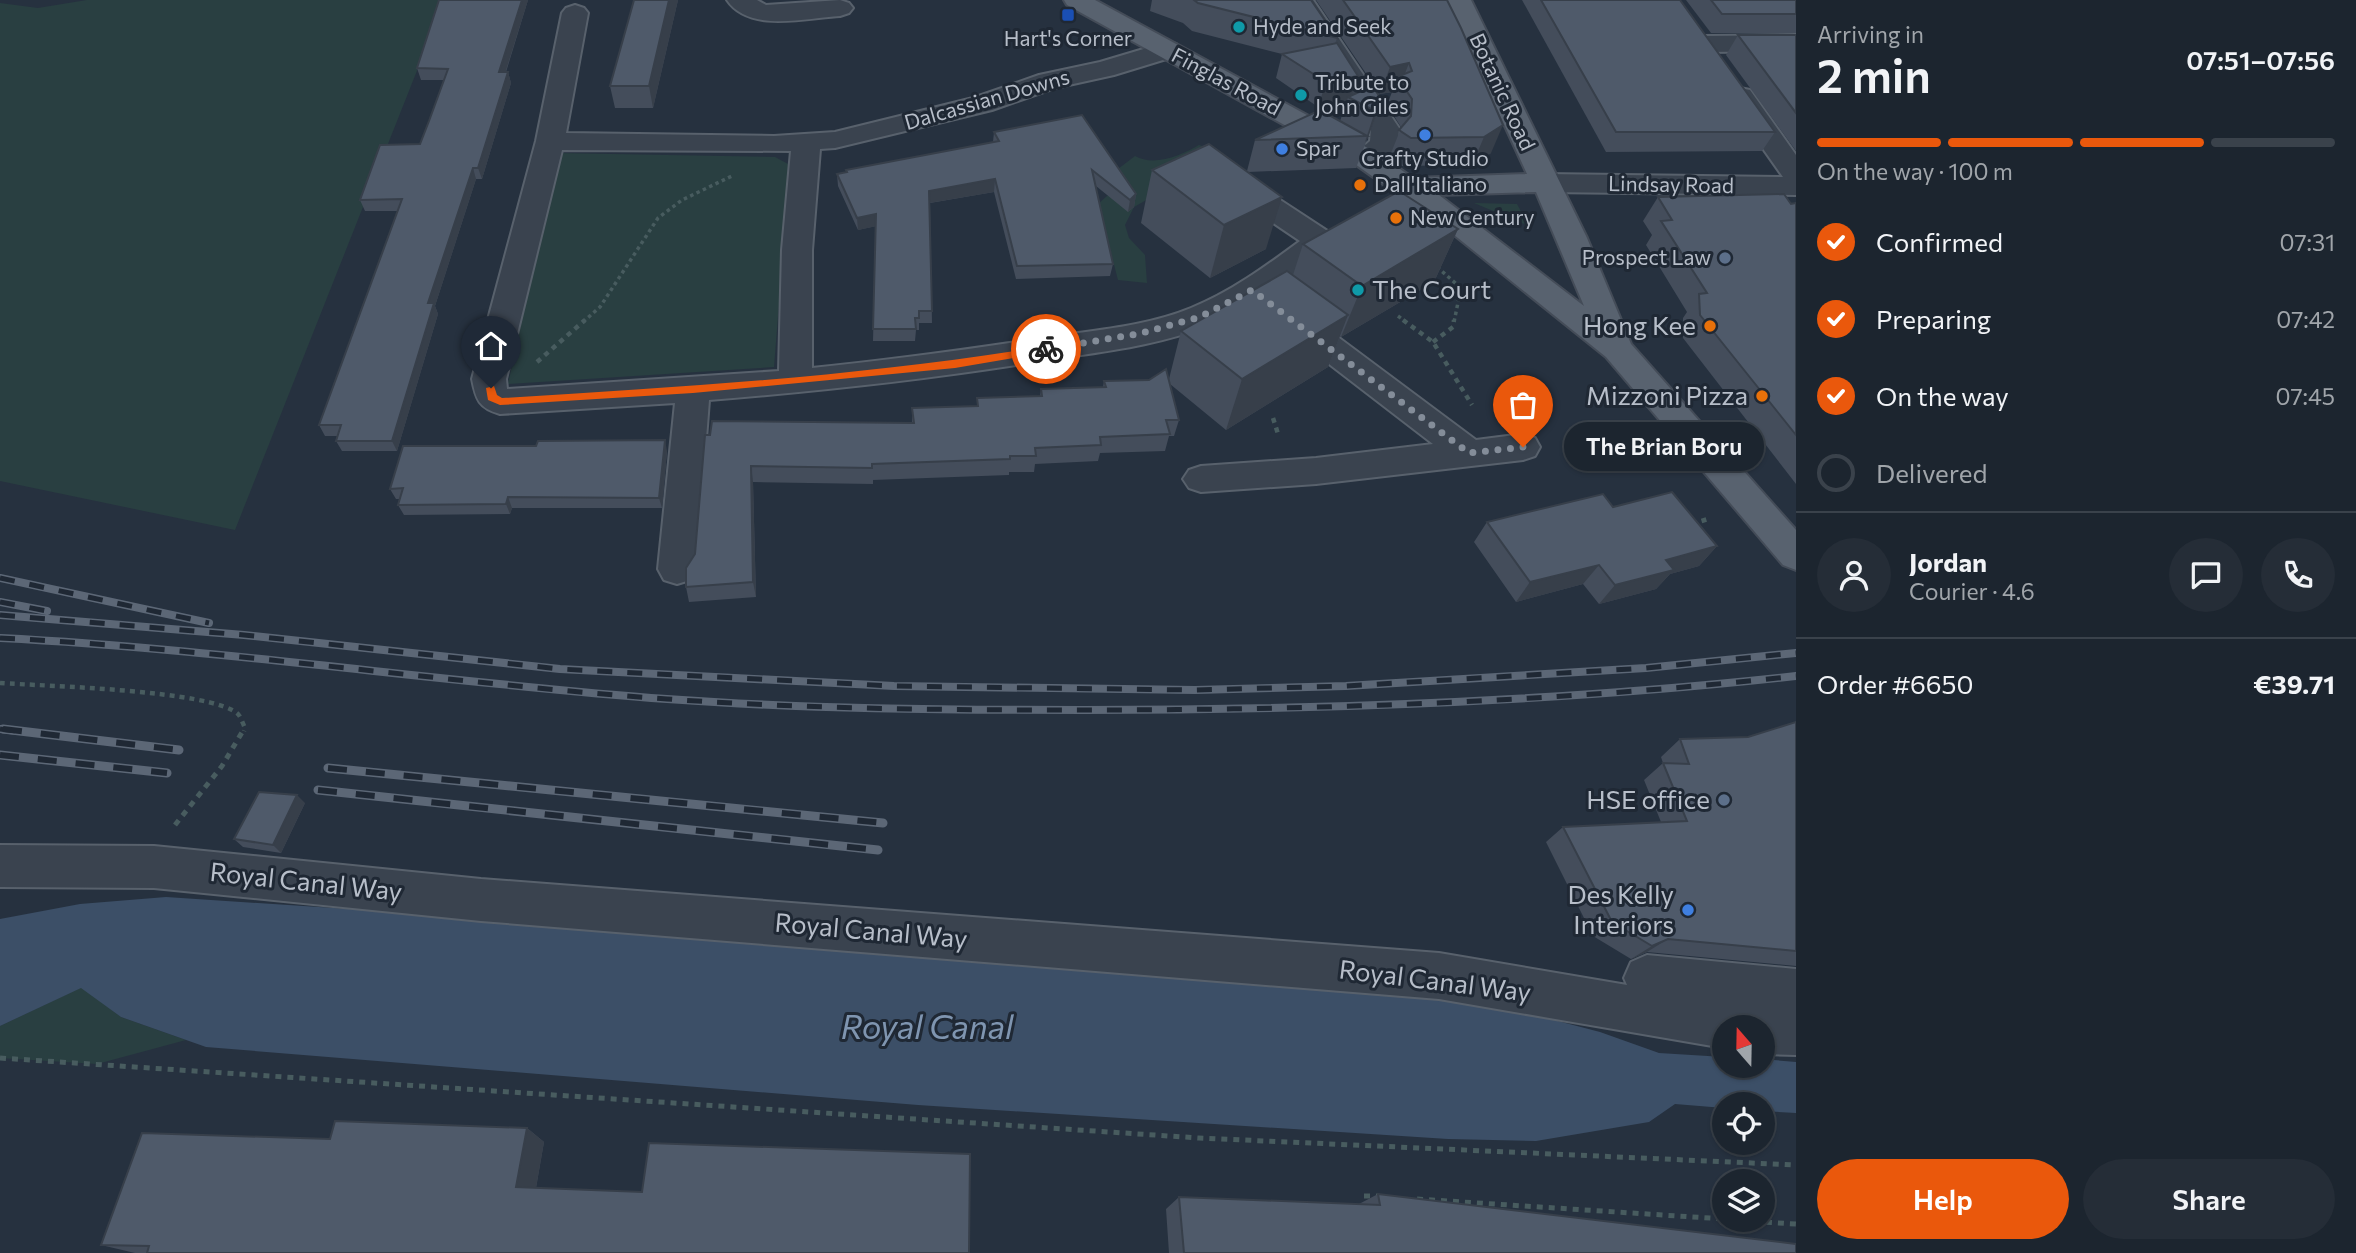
<!DOCTYPE html>
<html lang="en">
<head>
<meta charset="utf-8">
<style>
  :root { --surface:#1c252f; --page:#252d37; --text:#f1f3f6; --muted:#a0a5aa; --line:#3a424b; --accent:#ea580c }
  body { margin:0; font-family:Commissioner,sans-serif; background:var(--page); color:var(--text); height:100vh; display:flex; flex-direction:column; font-size:26px; white-space:nowrap }
  * { box-sizing:border-box; margin:0 }
  p { font-size:23px; color:var(--muted) }
  .icon { flex:none; width:38px; height:38px; fill:none; stroke:currentColor; stroke-width:2; stroke-linecap:round; stroke-linejoin:round }
  .map { position:relative; flex:1; overflow:hidden }
  .sheet { display:flex; flex-direction:column; background:var(--surface); width:560px }
  .sheet>* { flex:none }
  .needle { width:46px; rotate:340deg }
  .tools { position:absolute; left:1712px; top:1015px; display:grid; gap:14px }
  .tools a { display:grid; place-items:center; width:63px; height:63px; border-radius:50%; background:var(--surface); box-shadow:0 2px 5px #0004,0 0 0 2px var(--line); font-size:35px }
  .pin { position:absolute; display:grid; place-items:center; width:60px; height:60px; color:#fff; margin:-72px -30px; border-radius:50% 50% 50% 0; rotate:-45deg; box-shadow:0 0 7px #0007 }
  .pin .icon { rotate:45deg }
  .courier { position:absolute; display:grid; place-items:center; width:70px; height:70px; margin:-35px; border:5px solid #ea580c; border-radius:50%; background:#fff; color:#222; box-shadow:0 2px 9px #0007 }
  .bubble { position:absolute; height:49px; border-radius:24px; background:var(--surface); box-shadow:0 2px 5px #0004,0 0 0 2px var(--line); font-size:23px; font-weight:600; line-height:49px; text-align:center }
  .headline em { font-style:normal; font-weight:600 }
  .headline div { display:flex; flex-direction:column-reverse }
  .headline { display:flex; align-items:center; justify-content:space-between; height:119px; padding:0 21px }
  h1 { font-size:46px; font-weight:600; line-height:52px }
  .bar { display:grid; grid-template-columns:repeat(4,1fr); gap:10px 7px; align-content:center; height:84px; padding:0 21px }
  .bar i { height:9px; border-radius:5px; background:var(--line) }
  .bar .selected { background:var(--accent) }
  .bar p { grid-column:span 4 }
  .line { display:flex; align-items:center; gap:18px; padding:0 21px; border-top:2px solid var(--line) }
  .line div { flex:1 }
  .round { display:grid; place-items:center; flex:none; width:74px; height:74px; border-radius:37px; background:var(--page) }
  ol { padding:0 21px; list-style:none }
  li { display:flex; align-items:center; gap:21px; height:77px }
  li p { margin-inline-start:auto }
  li .icon { padding:7px; border-radius:50%; background:var(--accent); color:#fff; stroke-width:4 }
  li:last-child { color:var(--muted) }
  li i { width:38px; height:38px; border:4px solid var(--line); border-radius:50% }
  .primary-button { display:flex; gap:14px; margin-top:auto; padding:14px 21px }
  .primary-button a { flex:1; height:80px; border-radius:42px; background:var(--accent); color:#fff; font-size:28px; font-weight:600; line-height:80px; text-align:center }
  .primary-button a+a { background:var(--page); color:var(--text) }
  main { display:flex; flex:1; min-height:0 }
  .map>svg:first-child { display:block }
  .green { fill:#293f41 }
  .water { fill:#3c4f67 }
  .lines { fill:none; stroke-linecap:round; stroke-linejoin:round }
  .minor-casing { stroke:#58616c; stroke-width:4 }
  .major-casing { stroke:#444c58; stroke-width:4 }
  .path-far2 { stroke:#485c5f; stroke-width:3.5; stroke-dasharray:3.5 3.5; stroke-linecap:butt }
  .path-far1 { stroke:#485c5f; stroke-width:4.5; stroke-dasharray:5 5; stroke-linecap:butt }
  .path { stroke:#485c5f; stroke-width:5; stroke-dasharray:6 6; stroke-linecap:butt }
  .minor { fill:#3a434f; fill-rule:evenodd }
  .major { fill:#58626f; fill-rule:evenodd }
  .rail-far1-casing { stroke:#5c6776; stroke-width:8 }
  .rail-casing { stroke:#5c6776; stroke-width:9 }
  .rail-far1 { stroke:#1f2834; stroke-width:5; stroke-dasharray:15; stroke-linecap:butt }
  .rail { stroke:#1f2834; stroke-width:6; stroke-dasharray:19; stroke-linecap:butt }
  .wall { fill:#444d5b }
  .shaded-wall { fill:#373f4a }
  .building { fill:#4f5a6a; stroke:#373f4a; stroke-width:2 }
  .route { fill:#ea580c }
  .done { stroke:#848d99; stroke-width:7; stroke-dasharray:0 12.6 }
  .transit-dot { fill:#1a4fb4; stroke:#1f2834; stroke-width:2.5 }
  .culture-dot { fill:#0f9aa8; stroke:#1f2834; stroke-width:2.5 }
  .shop-dot { fill:#3f7fe0; stroke:#1f2834; stroke-width:2.5 }
  .food-dot { fill:#e8710a; stroke:#1f2834; stroke-width:2.5 }
  .service-dot { fill:#5c6f8a; stroke:#1f2834; stroke-width:2.5 }
  .labels { text-anchor:middle; stroke-width:6; stroke-linejoin:round; paint-order:stroke }
  .far-poi-label { font-size:21px; fill:#b7bec9; stroke:#1f2834; text-anchor:start }
  .far-street-label { font-size:21px; fill:#b7bec9; stroke:#1f2834 }
  .poi-label { font-size:26px; fill:#b7bec9; stroke:#1f2834; text-anchor:end }
  .street-label { font-size:26px; fill:#b7bec9; stroke:#1f2834 }
  .near-water-label { font-size:33px; font-style:italic; fill:#7f95b0; stroke:#1f2834 }
</style>
</head>
<body>
<main>
<div class="map">
<svg width="1796" height="1253" viewBox="0 0 1796 1253">
  <rect width="100%" height="100%" fill="#26313f"/>
  <g class="green">
    <polygon points="87,0 445,0 235,530 0,481 0,3 38,8"/>
    <path d="M 1199,145 L 1211,149 L 1162,191 L 1134,207 L 1125,225 L 1129,238 L 1145,255 L 1147,283 L 1118,280 L 1111,253 L 1100,237 L 1097,205 L 1107,196 L 1128,187 L 1118,169 L 1135,156 C 1154,167 1182,155 1199,145 Z"/>
    <polygon points="557,153 775,157 790,165 774,367 508,384"/>
    <polygon points="1474,203 1517,204 1529,226"/>
    <polygon points="82,987 121,1017 186,1040 97,1064 0,1058 0,1026"/>
  </g>
  <polygon class="water" points="166,897 410,913 1477,1000 1600,1032 1659,1053 1724,1057 1724,1066 1762,1066 1762,1059 1796,1062 1796,1113 1762,1111 1762,1104 1724,1104 1724,1108 1675,1104 1649,1122 1536,1141 1448,1139 918,1105 206,1047 121,1017 81,988 0,1026 0,919 80,904"/>
  <g class="lines">
    <g class="minor-casing">
      <g id="minor">
        <path d="M 727,0 L 757,0 L 766,5 L 840,0 L 849,3 L 853,8 L 849,13 L 840,16 C 806,18 749,33 727,0 Z"/>
        <path d="M 1289,0 L 1313,0 L 1399,128 L 1398,144 C 1388,159 1372,169 1355,164 L 1351,158 L 1370,141 L 1371,128 Z"/>
        <path d="M 575,5 L 584,8 L 588,13 L 566,133 L 774,136 L 835,132 L 973,98 L 1039,75 L 1100,62 L 1167,42 L 1176,44 L 1180,50 L 1176,56 L 1114,75 L 1055,88 L 992,110 L 835,148 L 820,149 L 812,250 L 812,368 C 892,360 971,349 1050,337 C 1097,330 1147,326 1191,308 C 1231,292 1266,266 1300,241 L 1248,206 L 1243,199 L 1248,192 L 1258,190 L 1268,192 L 1332,234 L 1336,241 C 1327,255 1309,265 1295,275 C 1270,294 1243,312 1213,324 C 1159,346 1099,352 1042,361 C 931,379 821,391 709,400 L 696,569 L 690,580 L 677,584 L 664,580 L 658,569 L 675,403 L 500,414 C 479,408 476,400 472,379 L 536,141 L 562,13 L 566,8 ZM 562,150 L 791,151 L 782,250 L 779,371 L 507,389 L 506,379 Z"/>
        <polygon points="1796,35 1796,51 1703,52 1694,50 1690,44 1694,38 1703,36"/>
        <polygon points="1740,88 1750,90 1796,155 1796,195 1545,192 1535,189 1531,183 1535,177 1545,174 1783,177 1726,96 1730,90"/>
        <polygon points="1292,308 1303,311 1476,440 1523,434 1535,438 1540,447 1535,456 1523,460 1316,484 1201,492 1189,488 1183,479 1189,470 1201,466 1316,458 1433,444 1281,327 1276,319 1281,311"/>
        <polygon points="0,845 154,846 481,879 1439,953 1627,985 1624,978 1631,962 1647,955 1796,969 1796,1055 1762,1054 1762,1027 1724,1027 1724,1048 1439,999 481,921 154,888 0,887"/>
      </g>
    </g>
    <g class="major-casing">
      <path id="major" d="M 1064,0 L 1095,0 L 1375,152 L 1413,178 L 1527,174 L 1447,0 L 1471,0 L 1587,238 L 1631,344 L 1796,530 L 1796,570 L 1783,565 L 1606,357 L 1448,230 L 1355,164 L 1067,5 ZM 1536,192 L 1584,306 L 1439,195 Z"/>
    </g>
    <g class="path-far2">
      <polyline points="1437,267 1461,288 1454,322"/>
      <polyline points="1398,316 1406,322"/>
      <polyline points="583,322 600,307 658,218 682,200 734,175"/>
    </g>
    <g class="path-far1">
      <polyline points="1403,320 1433,342 1472,405"/>
      <polyline points="1433,342 1453,327 1454,320"/>
      <polyline points="537,362 585,320"/>
      <polyline points="1273,418 1279,437"/>
      <polyline points="1692,524 1711,518"/>
      <path d="M 0,683 C 43,686 212,690 238,714 C 241,717 243,724 245,728 L 244,731"/>
    </g>
    <g class="path">
      <polyline points="175,825 222,766 244,729"/>
      <polyline points="0,1058 1199,1138 1796,1165"/>
      <polyline points="1364,1196 1377,1196"/>
      <polyline points="1417,1199 1724,1219"/>
      <polyline points="1730,1220 1796,1224"/>
    </g>
    <use href="#minor" class="minor"/>
    <use href="#major" class="major"/>
    <g class="rail-far1-casing">
      <g id="rail-far1">
        <polyline points="0,578 209,623"/>
        <polyline points="0,602 47,611"/>
        <polyline points="0,615 244,635 560,669 894,686 1195,690 1346,686 1646,668 1796,653"/>
        <path d="M 0,638 C 223,649 444,683 667,699 C 805,709 944,710 1083,710 C 1321,710 1559,702 1796,676"/>
        <polyline points="0,729 18,731"/>
      </g>
    </g>
    <g class="rail-casing">
      <g id="rail">
        <polyline points="3,729 179,750"/>
        <polyline points="0,755 167,773"/>
        <polyline points="328,768 883,823"/>
        <polyline points="318,790 878,850"/>
      </g>
    </g>
    <use href="#rail-far1" class="rail-far1"/>
    <use href="#rail" class="rail"/>
  </g>
  <g class="wall">
    <polygon points="439,0 528,0 506,72 508,72 511,83 482,179 476,179 435,306 438,314 397,451 342,451 336,441 337,436 325,436 319,425 398,211 365,211 360,200 420,144 429,121 444,80 421,80 417,68"/>
    <polygon points="634,0 678,0 653,108 615,108 610,86"/>
    <polygon points="1152,0 1311,0 1337,38 1335,44 1352,95 1379,108 1356,168 1248,172 1266,249 1210,278 1141,223 1152,170 1247,171 1255,140 1340,121 1347,101 1318,107 1276,78 1282,54 1192,31 1183,23 1150,11"/>
    <polygon points="1316,0 1447,0 1491,153 1472,165 1400,166 1389,158 1401,128 1401,127 1387,105 1392,92 1380,94"/>
    <polygon points="1522,0 1680,0 1775,132 1762,151 1606,152"/>
    <polygon points="1686,0 1796,0 1796,33 1711,33"/>
    <polygon points="1738,35 1796,35 1796,151 1726,55"/>
    <polygon points="1082,115 1136,194 1134,207 1128,212 1096,186 1113,264 1110,276 1016,279 994,192 930,203 932,323 919,323 919,330 916,330 915,341 873,341 876,226 858,230 838,186 837,174 846,172 846,170 993,142 994,132"/>
    <polygon points="1658,197 1796,203 1796,484 1683,338 1683,318 1687,312 1646,245 1652,235 1643,221"/>
    <polygon points="1458,229 1434,282 1341,337 1340,336 1328,367 1226,430 1170,384 1179,420 1174,436 1169,436 1165,451 1100,453 1098,461 1035,464 1034,472 1009,472 1009,475 873,480 873,484 753,482 756,597 689,602 686,587 695,554 705,435 912,423 912,408 977,406 977,398 1040,396 1041,389 1103,387 1104,381 1169,379 1181,331 1293,275 1303,244"/>
    <polygon points="667,451 662,508 512,508 510,514 404,515 398,505 400,499 396,499 390,489"/>
    <polygon points="1613,507 1717,546 1699,566 1670,574 1656,589 1599,604 1583,584 1516,602 1474,542 1487,522"/>
    <polygon points="1796,722 1796,966 1647,952 1631,959 1593,936 1546,842 1563,827 1661,822 1644,780 1663,763 1661,757 1680,739 1748,737"/>
    <polygon points="305,803 281,853 243,847 234,839"/>
    <polygon points="527,1128 544,1142 536,1188 969,1253 135,1253 101,1245 330,1139"/>
    <polygon points="1378,1194 1796,1253 1169,1253 1166,1209 1179,1197 1359,1204"/>
  </g>
  <g class="shaded-wall">
    <polygon points="522,0 528,0 502,83 499,72"/>
    <polygon points="669,0 678,0 653,108 649,86"/>
    <polygon points="1409,63 1401,84 1397,77 1392,92 1380,94 1390,67"/>
    <polygon points="508,72 511,83 482,179 478,168"/>
    <polygon points="1358,76 1351,98 1348,97 1347,101 1318,107 1326,82"/>
    <polygon points="1379,108 1367,140 1365,142 1375,111"/>
    <polygon points="1503,125 1491,153 1472,165 1484,137"/>
    <polygon points="473,168 476,179 435,306 438,314 397,451 392,441 428,303"/>
    <polygon points="995,179 994,192 929,203 929,191"/>
    <polygon points="1136,194 1134,207 1128,212 1130,200"/>
    <polygon points="1282,197 1266,249 1210,278 1224,225"/>
    <polygon points="876,214 877,226 858,230 857,218"/>
    <polygon points="1458,229 1434,282 1341,337 1362,286"/>
    <polygon points="1348,315 1328,367 1226,430 1242,379"/>
    <polygon points="665,440 667,451 662,508 659,498"/>
    <polygon points="751,466 753,482 756,597 753,582"/>
    <polygon points="508,497 512,508 510,514 506,504"/>
    <polygon points="1717,546 1699,566 1670,574 1656,589 1599,604 1615,585 1666,560"/>
    <polygon points="1599,565 1583,584 1516,602 1530,582"/>
    <polygon points="297,795 305,803 281,853 273,845"/>
    <polygon points="1668,939 1647,952 1631,959 1652,946"/>
    <polygon points="527,1128 544,1142 534,1199 516,1187"/>
  </g>
  <g class="building">
    <polygon points="439,0 522,0 499,72 508,72 478,168 473,168 428,303 434,303 392,441 336,441 341,425 319,425 402,199 360,200 380,145 420,144 429,121 448,69 417,68"/>
    <polygon points="634,0 669,0 649,86 610,86"/>
    <polygon points="1194,0 1311,0 1337,38 1198,3"/>
    <polygon points="1343,0 1447,0 1461,28 1503,125 1484,137 1411,138 1399,130 1411,116 1412,99 1397,77 1412,71 1409,63 1390,67"/>
    <polygon points="1541,0 1680,0 1775,132 1616,132"/>
    <polygon points="1711,0 1796,0 1796,14 1722,14"/>
    <polygon points="1738,35 1796,35 1796,113"/>
    <polygon points="1337,43 1358,76 1326,82 1282,54"/>
    <polygon points="1372,86 1380,97 1379,108 1375,111 1348,97"/>
    <polygon points="1320,110 1367,136 1255,140"/>
    <polygon points="1082,115 1136,194 1130,200 1092,170 1113,264 1017,266 995,179 929,191 932,311 919,311 919,318 915,318 916,329 873,329 876,214 857,218 837,174 847,172 846,170 999,141 994,132"/>
    <polygon points="1209,144 1282,197 1224,225 1152,170"/>
    <polygon points="1399,191 1458,229 1362,286 1303,244"/>
    <polygon points="1784,194 1791,204 1796,203 1796,435 1700,315 1699,294 1707,293 1661,221 1672,220 1658,197"/>
    <polygon points="1287,271 1348,315 1242,379 1181,331"/>
    <polygon points="1166,369 1179,420 1166,420 1170,434 1100,437 1101,445 1035,448 1036,456 1010,456 1010,459 872,464 872,468 751,466 753,582 686,587 686,568 695,554 705,435 710,435 712,421 914,423 912,408 978,406 977,398 1042,396 1041,389 1106,387 1104,381 1149,380"/>
    <polygon points="665,440 659,498 508,497 506,504 398,505 403,488 390,489 403,446 536,446 538,441"/>
    <polygon points="1672,492 1717,546 1666,560 1674,570 1615,585 1599,565 1530,582 1487,522 1603,494 1613,507"/>
    <polygon points="1796,722 1796,951 1668,939 1652,946 1612,922 1563,827 1687,821 1663,763 1689,764 1680,739 1748,737"/>
    <polygon points="259,792 297,795 273,845 234,839"/>
    <polygon points="335,1121 527,1128 516,1187 642,1192 649,1143 970,1154 969,1253 147,1253 149,1246 101,1245 142,1133 330,1139"/>
    <polygon points="1378,1194 1796,1244 1796,1253 1184,1253 1179,1197 1380,1205"/>
  </g>
  <path class="route" d="M 1046,346 L 1051,349 L 1049,352 L 955,368 L 693,393 L 500,405 L 488,400 L 486,388 L 494,386 L 497,395 L 502,398 C 684,387 866,376 1046,346 Z"/>
  <g class="lines">
    <polyline class="done" points="1046,349 1138,334 1200,317 1252,290 1469,453 1523,447"/>
  </g>
  <rect class="transit-dot" x="1061" y="8" width="14" height="14" rx="3.5"/>
  <g class="culture-dot">
    <circle cx="1239" cy="27" r="7"/>
    <circle cx="1301" cy="95" r="7"/>
    <circle cx="1358" cy="290" r="7"/>
  </g>
  <g class="shop-dot">
    <circle cx="1425" cy="135" r="7"/>
    <circle cx="1282" cy="149" r="7"/>
    <circle cx="1688" cy="910" r="7"/>
  </g>
  <g class="food-dot">
    <circle cx="1360" cy="185" r="7"/>
    <circle cx="1396" cy="218" r="7"/>
    <circle cx="1710" cy="326" r="7"/>
    <circle cx="1762" cy="396" r="7"/>
  </g>
  <g class="service-dot">
    <circle cx="1725" cy="258" r="7"/>
    <circle cx="1724" cy="800" r="7"/>
  </g>
  <g class="labels">
    <g class="far-poi-label">
      <text x="1253" y="34">Hyde and Seek</text>
      <text x="1068" y="46" text-anchor="middle">Hart's Corner</text>
      <text x="1315" y="90">Tribute to<tspan x="1315" dy="24">John Giles</tspan></text>
      <text x="1296" y="156">Spar</text>
      <text x="1425" y="166" text-anchor="middle">Crafty Studio</text>
      <text x="1374" y="192">Dall'Italiano</text>
      <text x="1410" y="225">New Century</text>
      <text x="1711" y="265" text-anchor="end">Prospect Law</text>
    </g>
    <g class="far-street-label">
      <text transform="translate(1226 82) rotate(28)" y="7">Finglas Road</text>
      <text transform="translate(1502 92) rotate(65)" y="7">Botanic Road</text>
      <text transform="translate(987 100) rotate(-16)" y="7">Dalcassian Downs</text>
      <text transform="translate(1671 185) rotate(1)" y="7">Lindsay Road</text>
    </g>
    <g class="poi-label">
      <text x="1372" y="299" text-anchor="start">The Court</text>
      <text x="1696" y="335">Hong Kee</text>
      <text x="1748" y="405">Mizzoni Pizza</text>
      <text x="1710" y="809">HSE office</text>
      <text x="1674" y="904">Des Kelly<tspan x="1674" dy="30">Interiors</tspan></text>
    </g>
    <g class="street-label">
      <text transform="translate(306 882) rotate(6)" y="9">Royal Canal Way</text>
      <text transform="translate(871 931) rotate(5)" y="9">Royal Canal Way</text>
      <text transform="translate(1435 981) rotate(7)" y="9">Royal Canal Way</text>
    </g>
    <g class="near-water-label">
      <text x="927" y="1039">Royal Canal</text>
    </g>
  </g>
</svg>
<div class="tools">
<a><svg class="needle" viewBox="-14 -14 28 28"><path d="M0-13l5 13h-10z" fill="#e53935"/><path d="M0 13l5-13h-10z" fill="#a0a5aa"/></svg></a>
<a><svg class="icon" aria-label="locate" viewBox="0 0 24 24"><circle cx="12" cy="12" r="6"/><path d="M12 2v4M12 18v4M2 12h4M18 12h4"/></svg></a>
<a><svg class="icon" aria-label="layers" viewBox="0 0 24 24"><path d="M12 4l9 5-9 5-9-5zM3 14l9 5 9-5"/></svg></a>
</div>
<div class="pin" style="left:1523px;top:447px;background:#ea580c"><svg class="icon" aria-label="bag" viewBox="0 0 24 24"><path d="M5 8h14l-1 12H6zM9 8a3 3 0 0 1 6 0"/></svg></div>
<div class="pin" style="left:491px;top:388px;background:#1f2937"><svg class="icon" aria-label="home" viewBox="0 0 24 24"><path d="M3 11l9-7 9 7M6 9v11h12V9"/></svg></div>
<div class="courier" style="left:1046px;top:349px"><svg class="icon" aria-label="bike" viewBox="0 0 24 24"><circle cx="6" cy="16" r="4"/><circle cx="18" cy="16" r="4"/><path d="M6 16l4-8h5l3 8M10 8l3 8H6M13 5h3"/></svg></div>
<div class="bubble" style="left:1564px;top:422px;width:200px">The Brian Boru</div>
</div>
<section class="sheet">
<div class="headline"><div><h1>2 min</h1><p>Arriving in</p></div><em>07:51–07:56</em></div>
<div class="bar"><i class="selected"></i><i class="selected"></i><i class="selected"></i><i></i><p>On the way · 100 m</p></div>
<ol>
<li><svg class="icon" aria-label="check" viewBox="0 0 24 24"><path d="M5 12l5 5 9-10"/></svg>Confirmed<p>07:31</p></li>
<li><svg class="icon" aria-label="check" viewBox="0 0 24 24"><path d="M5 12l5 5 9-10"/></svg>Preparing<p>07:42</p></li>
<li><svg class="icon" aria-label="check" viewBox="0 0 24 24"><path d="M5 12l5 5 9-10"/></svg>On the way<p>07:45</p></li>
<li><i></i>Delivered</li>
</ol>
<div class="line" style="height:126px"><a class="round"><svg class="icon" aria-label="person" viewBox="0 0 24 24"><circle cx="12" cy="8" r="4"/><path d="M4 21q1-7 8-7t8 7"/></svg></a><div><b>Jordan</b><p>Courier · 4.6</p></div><a class="round"><svg class="icon" aria-label="chat" viewBox="0 0 24 24"><path d="M4 5h16v11H9l-5 4z"/></svg></a><a class="round"><svg class="icon" aria-label="phone" viewBox="0 0 24 24"><path d="M5 4h4l2 5-3 2q2 4 5 5l2-3 5 2v4C11 20 4 13 5 4z"/></svg></a></div>
<div class="line" style="height:91px"><div>Order #6650</div><b>€39.71</b></div>
<div class="primary-button"><a>Help</a><a>Share</a></div>
</section>
</main>
</body>
</html>
